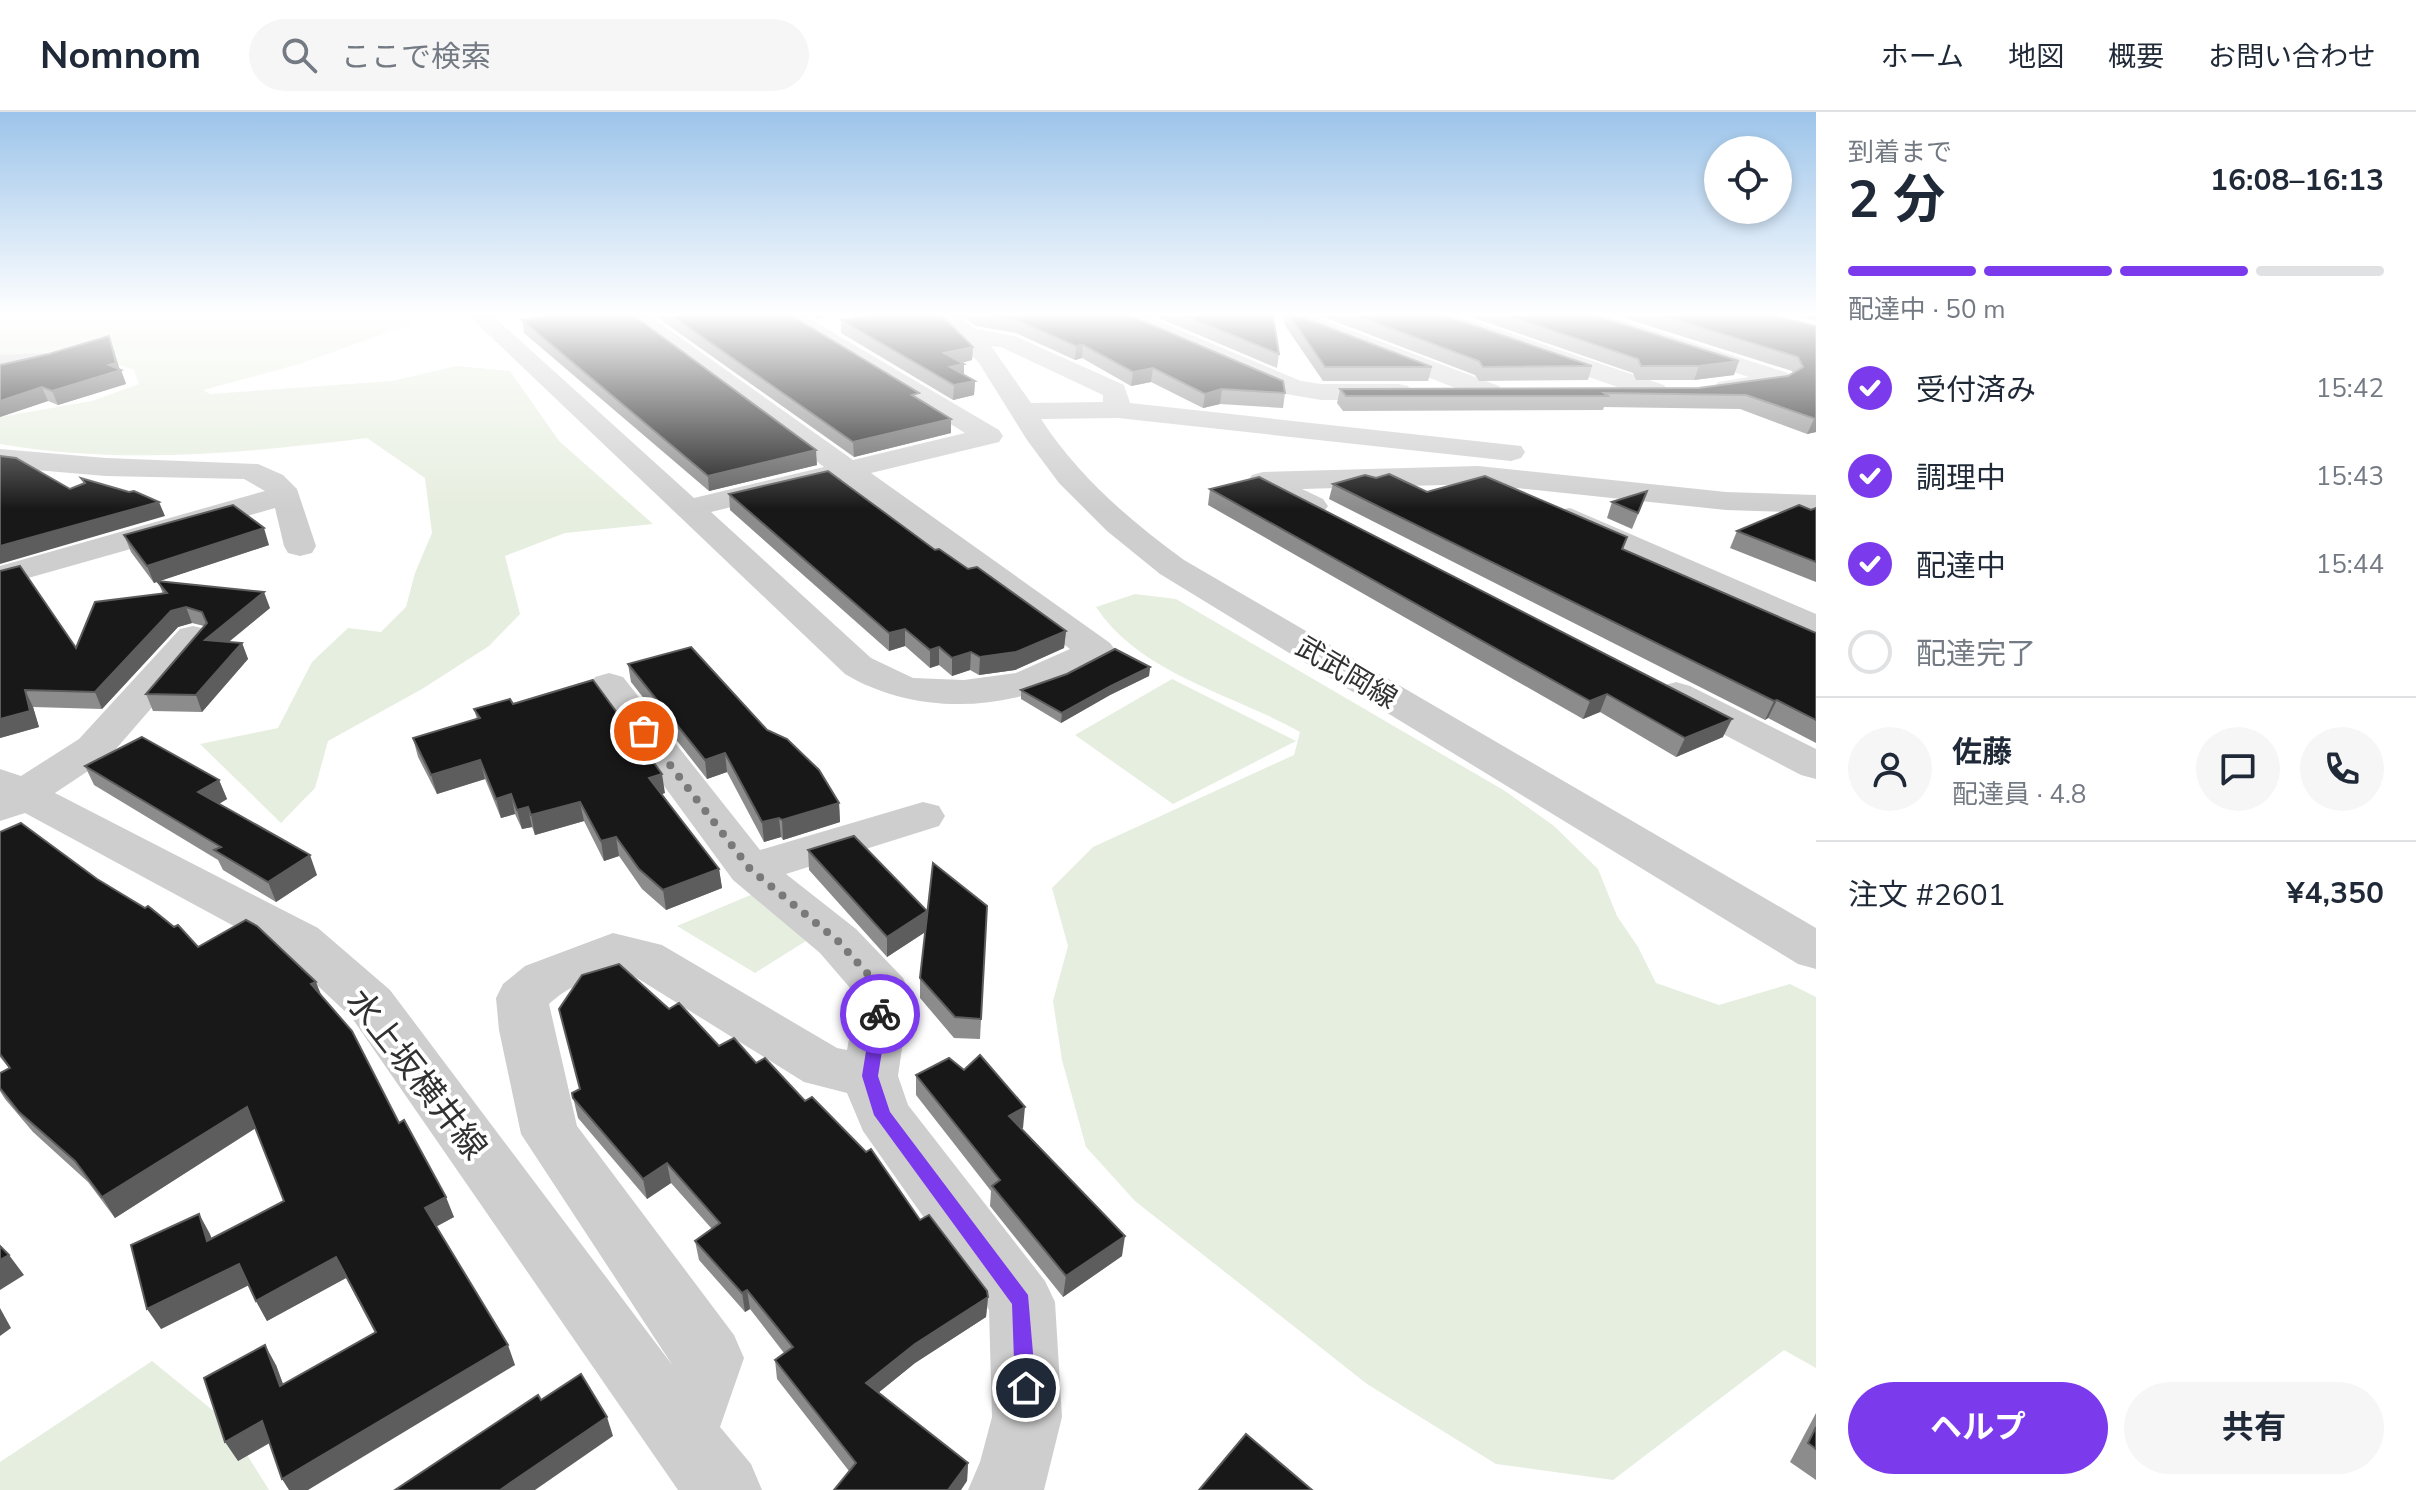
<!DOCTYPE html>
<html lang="ja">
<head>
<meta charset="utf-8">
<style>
  :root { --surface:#fff; --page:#f6f6f7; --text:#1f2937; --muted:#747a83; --line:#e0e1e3; --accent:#7c3aed }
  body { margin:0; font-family:"Nunito Sans","Noto Sans JP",sans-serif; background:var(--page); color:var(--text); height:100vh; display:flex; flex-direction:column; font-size:30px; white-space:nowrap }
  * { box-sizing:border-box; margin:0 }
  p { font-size:26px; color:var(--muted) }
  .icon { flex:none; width:44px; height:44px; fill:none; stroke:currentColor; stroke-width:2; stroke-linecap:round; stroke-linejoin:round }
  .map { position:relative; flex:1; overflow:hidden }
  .side { display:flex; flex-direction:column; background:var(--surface); width:600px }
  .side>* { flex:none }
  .tools { position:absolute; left:1704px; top:24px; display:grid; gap:16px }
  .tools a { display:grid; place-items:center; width:88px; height:88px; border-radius:50%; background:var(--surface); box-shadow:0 4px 12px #0003; font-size:40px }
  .pin { position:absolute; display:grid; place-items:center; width:68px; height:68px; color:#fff; margin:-34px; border:4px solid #fff; border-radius:50%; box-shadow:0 2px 8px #0007 }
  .courier { position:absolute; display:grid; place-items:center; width:80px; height:80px; margin:-40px; border:6px solid #7c3aed; border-radius:50%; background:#fff; color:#222; box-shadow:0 2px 10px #0007 }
  .summary em { font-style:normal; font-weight:700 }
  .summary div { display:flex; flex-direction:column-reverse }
  .summary { display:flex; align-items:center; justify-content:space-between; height:136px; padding:0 32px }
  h1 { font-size:52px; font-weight:700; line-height:60px }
  .bar { display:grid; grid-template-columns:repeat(4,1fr); gap:12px 8px; align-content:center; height:96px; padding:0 32px }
  .bar i { height:10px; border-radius:6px; background:var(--line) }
  .bar .on { background:var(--accent) }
  .bar p { grid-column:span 4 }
  .line { display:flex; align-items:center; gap:20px; padding:0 32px; border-top:2px solid var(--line) }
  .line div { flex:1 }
  .round { display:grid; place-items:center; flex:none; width:84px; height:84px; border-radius:42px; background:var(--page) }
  ol { padding:0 32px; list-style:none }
  li { display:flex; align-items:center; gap:24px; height:88px }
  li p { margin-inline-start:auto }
  li .icon { padding:8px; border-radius:50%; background:var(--accent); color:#fff; stroke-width:4 }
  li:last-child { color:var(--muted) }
  li i { width:44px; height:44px; border:4px solid var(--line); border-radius:50% }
  .primary-button { display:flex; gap:16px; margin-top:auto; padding:16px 32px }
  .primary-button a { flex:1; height:92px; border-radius:48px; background:var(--accent); color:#fff; font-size:32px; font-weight:700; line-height:92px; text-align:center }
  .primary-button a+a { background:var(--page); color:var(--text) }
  header { display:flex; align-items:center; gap:48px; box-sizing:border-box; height:112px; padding:0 40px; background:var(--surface); border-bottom:2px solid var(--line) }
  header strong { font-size:38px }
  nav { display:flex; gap:44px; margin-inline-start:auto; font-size:28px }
  .search { width:560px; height:72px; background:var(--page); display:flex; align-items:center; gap:20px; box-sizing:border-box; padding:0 28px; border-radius:44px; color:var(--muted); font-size:30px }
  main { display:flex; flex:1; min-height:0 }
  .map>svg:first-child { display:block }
  .green { fill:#e6eedf }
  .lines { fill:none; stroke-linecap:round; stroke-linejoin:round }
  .minor { fill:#cecece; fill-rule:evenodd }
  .wall { fill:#8c8c8c }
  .shaded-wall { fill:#5d5d5d }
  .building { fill:#181818; stroke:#5d5d5d; stroke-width:2 }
  .route { fill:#7c3aed }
  .done { stroke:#797979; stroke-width:8; stroke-dasharray:0 14.4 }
  .labels { text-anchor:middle; stroke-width:8; stroke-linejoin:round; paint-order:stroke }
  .street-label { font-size:28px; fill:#313131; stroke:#fff }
  .near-street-label { font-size:34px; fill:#313131; stroke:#fff }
</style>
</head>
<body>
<header>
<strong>Nomnom</strong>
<div class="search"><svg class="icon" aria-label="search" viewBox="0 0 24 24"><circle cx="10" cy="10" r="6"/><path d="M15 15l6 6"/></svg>ここで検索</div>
<nav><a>ホーム</a><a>地図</a><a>概要</a><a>お問い合わせ</a></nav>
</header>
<main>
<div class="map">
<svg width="1816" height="1378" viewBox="0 0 1816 1378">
  <rect width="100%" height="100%" fill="#fff"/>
  <g class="green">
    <path d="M 0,204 L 404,204 L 414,211 L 299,252 L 203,278 L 210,282 L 392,269 L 456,254 L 510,259 L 559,329 L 653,412 L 565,421 L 505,444 L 520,502 L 489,534 L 422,577 L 328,629 L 315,676 L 281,711 L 200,632 L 278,616 L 312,550 L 348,516 L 381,520 L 406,495 L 415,461 L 432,421 L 425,366 L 367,326 C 245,341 122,353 0,332 L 0,305 L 92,289 L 139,272 L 134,258 L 92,243 L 45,241 L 0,247 Z"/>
    <path d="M 1135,482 L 1176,487 L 1505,679 L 1554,714 L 1598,757 L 1617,804 L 1638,835 L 1656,871 L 1719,893 L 1790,872 L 1816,885 L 1816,1256 L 1784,1238 L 1613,1368 L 1496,1352 L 1367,1272 L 1135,1089 L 1086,1035 L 1062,948 L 1053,889 L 1068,834 L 1052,776 L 1093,735 L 1294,643 L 1300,620 C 1233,582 1140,562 1096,495 Z"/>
    <polygon points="1172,567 1296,629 1173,692 1075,623"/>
    <polygon points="753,782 806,829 755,861 677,814"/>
    <polygon points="152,1249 226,1309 269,1378 0,1378 0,1350"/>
  </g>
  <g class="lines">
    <g class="minor">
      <path d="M 469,204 L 493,204 L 694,386 L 824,355 L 624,204 L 650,204 L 853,348 L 965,321 L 778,204 L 805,204 L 999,318 L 1003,324 L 999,330 L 871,361 L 1110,531 L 1116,539 L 1110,547 C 1086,558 1062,572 1036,580 C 973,600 902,596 845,562 ZM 842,368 L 1070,537 L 1016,561 L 964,568 L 913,566 L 871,546 L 711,400 Z"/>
      <path d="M 934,204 L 959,204 L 975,217 L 1015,224 L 1124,273 L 1130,291 L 1521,334 L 1525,340 L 1521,346 L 1511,349 L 1118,306 L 1041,307 C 1078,364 1129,408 1184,448 L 1816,816 L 1816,857 L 1798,852 L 1160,462 L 1107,419 L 1059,371 L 1027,328 L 979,251 ZM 991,234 L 1001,235 L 1103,283 L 1103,290 L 1031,291 Z"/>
      <polygon points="1116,204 1146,204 1301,269 1321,272 1399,272 1408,274 1412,280 1408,286 1399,288 1321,288 1286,282 1119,209"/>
      <polygon points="1281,204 1313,204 1499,274 1503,280 1499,286 1481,286 1284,209"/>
      <polygon points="1426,204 1459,204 1664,273 1668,279 1664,285 1646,285 1429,209"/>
      <path d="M 1575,204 L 1609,204 L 1791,262 L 1795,267 L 1791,272 C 1770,278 1739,287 1718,282 L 1714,276 L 1718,270 L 1749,265 L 1578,209 Z"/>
      <polygon points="45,241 54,243 57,248 54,253 0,257 0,243"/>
      <polygon points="0,337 106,346 258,352 283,363 297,377 316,434 312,441 300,444 288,441 284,434 275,396 0,474 0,454 265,379 244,367 106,364 0,355"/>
      <polygon points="1478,354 1726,380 1816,383 1816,401 1726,398 1478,372 1302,377 1323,387 1328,394 1323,401 1312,403 1301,401 1252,375 1248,369 1252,363 1263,360"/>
      <polygon points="1570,396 1816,502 1816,526 1559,412 1554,405 1559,398"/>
      <path d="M 193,514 L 206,517 L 211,525 L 206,533 L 109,645 L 55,681 L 318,816 L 390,878 L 673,1254 L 521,1022 L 499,918 L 496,886 L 503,872 L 525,854 L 613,821 L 662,833 L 837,936 L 847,938 L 857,884 L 820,841 L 733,768 L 590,573 L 595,565 L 609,561 L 623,565 L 760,738 L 923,690 L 939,694 L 945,704 L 939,714 L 786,762 L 856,817 L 903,866 L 910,880 L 898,964 L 908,993 L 1045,1169 L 1055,1190 L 1062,1305 L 1044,1378 L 968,1378 L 980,1350 L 992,1305 L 989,1198 L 863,1019 L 847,981 L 804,970 L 629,861 C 605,855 567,875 549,892 L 577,1014 L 734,1223 L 744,1246 L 720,1315 L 751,1352 L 762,1378 L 678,1378 L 352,906 L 282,840 L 25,701 L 0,709 L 0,657 L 21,664 L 79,627 L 180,517 Z"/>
      <polygon points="1676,570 1690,574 1816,637 1816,667 1801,663 1662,590 1656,582 1662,574"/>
    </g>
  </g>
  <g class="wall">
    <polygon points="533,204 634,204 817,353 709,379 524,221 522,208 535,205"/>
    <polygon points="655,204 792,204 919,287 951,321 854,345"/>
    <polygon points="963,204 1131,204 1285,281 1283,296 1220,292 1203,296 1151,270 1131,274 1082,246 1075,248 1016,221 976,214"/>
    <polygon points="1154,204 1273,204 1279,242 1277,256"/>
    <polygon points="1286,204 1299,204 1432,255 1428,269 1323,269 1284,212"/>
    <polygon points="1321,204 1446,204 1592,254 1588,268 1479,269 1475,263"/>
    <polygon points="1468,204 1597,204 1734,263 1694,268 1636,268 1633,261"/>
    <polygon points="1618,204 1775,204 1816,214 1816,320 1807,322 1740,297 1604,295 1603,298 1343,299 1337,291 1340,277 1699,276 1788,264 1793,261 1792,259"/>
    <polygon points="1797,204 1816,204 1816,209"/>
    <polygon points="841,208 973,235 972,248 962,251 964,263 975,269 974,283 953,288 841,221"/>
    <polygon points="114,238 119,257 121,258 126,272 58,293 48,289 0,305 0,253"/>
    <polygon points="1333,372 1623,437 1816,521 1816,631 1768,606 1765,608 1329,387"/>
    <polygon points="1210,377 1723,625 1676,645 1600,600 1583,607 1208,393"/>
    <polygon points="729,382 935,438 968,457 1066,519 1064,536 1015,558 979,563 970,558 952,564 939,553 930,556 905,534 889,539 730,398"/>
    <polygon points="1612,390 1641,395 1632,417 1607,406"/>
    <polygon points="1816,396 1816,470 1730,436 1737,419"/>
    <polygon points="124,423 269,433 159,469 270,496 229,530 242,531 248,547 202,600 153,599 146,582 204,514 192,511 178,515 102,597 33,595 39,615 0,626 0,459 76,536 163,482 158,469 154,471 131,440"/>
    <polygon points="628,552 767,618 839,691 840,710 783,728 781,725 764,730 727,660 707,667 631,570"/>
    <polygon points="1150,555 1149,564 1110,583 1061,611 1021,587 1021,578"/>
    <polygon points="513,592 665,681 662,682 719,757 722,776 666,798 642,777 619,744 604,749 584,709 535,723 532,715 522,717 515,702 501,706 485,667 437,682 418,645 413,626 477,607 474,597"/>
    <polygon points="85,654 219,668 227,687 219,692 317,763 276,790 223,758 218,748 94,673"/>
    <polygon points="0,720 97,767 198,835 322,884 399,1011 454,1105 436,1115 515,1253 270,1331 238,1349 276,1253 283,1272 375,1221 346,1166 267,1209 256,1189 249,1173 161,1217 199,1102 212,1127 284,1089 256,1016 115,1106 88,1070 33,1020 5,987 0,979 0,961 9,956 0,945"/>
    <polygon points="808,738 927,799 987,794 980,927 954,926 920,886 920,866 925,820 887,845 809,758"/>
    <polygon points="669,897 719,934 756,951 805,989 920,1108 988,1185 986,1205 915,1251 879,1280 968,1351 967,1369 849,1359 777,1267 775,1248 784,1241 750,1197 745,1200 699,1148 695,1129 712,1117 671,1071 647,1087 578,1006 572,981 579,977"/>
    <polygon points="916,963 1023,1016 1022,1017 1122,1144 1063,1185 990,1094 991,1079 916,983"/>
    <polygon points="1816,1301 1816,1368 1790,1350"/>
  </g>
  <g class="shaded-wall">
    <polygon points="815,204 830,204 816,207"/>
    <polygon points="109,224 120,258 121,258 126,272 58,293 52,279 109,253"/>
    <polygon points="1083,233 1082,246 1075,248 1076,234"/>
    <polygon points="973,235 972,248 944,255 944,241"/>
    <polygon points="1739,249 1734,263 1694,268 1699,254"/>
    <polygon points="964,252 964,266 950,255"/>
    <polygon points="1153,256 1151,270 1131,274 1133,260"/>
    <polygon points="975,269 974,283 953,288 954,273"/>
    <polygon points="42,275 48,289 0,305 0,289"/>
    <polygon points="1222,277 1220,292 1203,296 1205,282"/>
    <polygon points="951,307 951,321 854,345 853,330"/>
    <polygon points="1814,307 1816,307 1816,320 1807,322"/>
    <polygon points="816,338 817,353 709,379 708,364"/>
    <polygon points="159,390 165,404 0,452 0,434"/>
    <polygon points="264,416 269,433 154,471 147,454"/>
    <polygon points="264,480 270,496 211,544 205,528"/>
    <polygon points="186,495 192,511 178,515 102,597 95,580 171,499"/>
    <polygon points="905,517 905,534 889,539 889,521"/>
    <polygon points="1066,519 1064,536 1015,558 979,563 980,545"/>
    <polygon points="242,531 248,547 202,600 196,583"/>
    <polygon points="939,535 939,553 930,556 930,538"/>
    <polygon points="971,540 970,558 952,564 952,546"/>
    <polygon points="1150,555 1149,564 1110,583 1061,611 1062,601 1111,574"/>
    <polygon points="25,578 33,595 39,615 0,626 0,607"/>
    <polygon points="1607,582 1600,600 1583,607 1590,589"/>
    <polygon points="1777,588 1768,606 1765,608 1774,589"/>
    <polygon points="1732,607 1723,625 1676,645 1685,626"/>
    <polygon points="725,641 727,660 707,667 705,648"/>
    <polygon points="480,648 485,667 437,682 431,663"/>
    <polygon points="662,662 665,681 652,685 649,666"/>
    <polygon points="219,668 227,687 207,699 198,680"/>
    <polygon points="511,682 515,702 501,706 496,687"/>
    <polygon points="580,690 584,709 535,723 531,703"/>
    <polygon points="839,691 840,710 783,728 782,708"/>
    <polygon points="528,695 532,715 522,717 517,698"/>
    <polygon points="779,706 781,725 764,730 762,710"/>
    <polygon points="616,725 619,744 604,749 601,729"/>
    <polygon points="310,743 317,763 276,790 268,770"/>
    <polygon points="719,757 722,776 666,798 663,778"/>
    <polygon points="927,799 927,819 887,845 887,825"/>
    <polygon points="316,870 324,890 311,872"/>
    <polygon points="247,995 257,1015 115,1106 102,1085"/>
    <polygon points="1025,995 1023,1016 1007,1024 1009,1004"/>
    <polygon points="667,1051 671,1071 647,1087 643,1067"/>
    <polygon points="446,1085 454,1105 433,1116 425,1096"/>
    <polygon points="199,1102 210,1122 219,1149 207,1129"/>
    <polygon points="1125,1124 1122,1144 1063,1185 1066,1164"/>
    <polygon points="9,1143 24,1163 0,1178 0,1148"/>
    <polygon points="336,1145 346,1166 267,1209 256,1189"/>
    <polygon points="239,1152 251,1172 161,1217 147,1197"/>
    <polygon points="747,1178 750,1197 745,1200 742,1181"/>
    <polygon points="988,1185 986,1205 915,1251 867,1290 866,1271 915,1232"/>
    <polygon points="0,1196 11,1216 0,1224"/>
    <polygon points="265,1233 276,1253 291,1294 280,1274"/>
    <polygon points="508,1233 515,1253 308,1378 289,1378 282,1367"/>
    <polygon points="607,1305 613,1324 535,1378 500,1378"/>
    <polygon points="262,1309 274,1328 238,1349 225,1330"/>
    <polygon points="968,1351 967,1369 961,1378 948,1378"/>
  </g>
  <g class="building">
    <polygon points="543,204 634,204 816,338 708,364 522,208"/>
    <polygon points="672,204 792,204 919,281 912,283 951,307 853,330"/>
    <polygon points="865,204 942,204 973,235 944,241 964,252 950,255 975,269 954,273 841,208"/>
    <polygon points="992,204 1131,204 1283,269 1285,281 1222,277 1205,282 1153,256 1133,260 1083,233 1076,234 1017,208"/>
    <polygon points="1186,204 1273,204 1279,242"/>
    <polygon points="1290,204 1299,204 1432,255 1325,255"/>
    <polygon points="1358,204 1446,204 1592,254 1483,255 1479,249"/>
    <polygon points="1509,204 1597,204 1739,249 1699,254 1641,254 1638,247"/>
    <polygon points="1664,204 1775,204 1816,214 1816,307 1746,283 1604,281 1608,284 1346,284 1340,277 1699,276 1788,264 1803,255 1798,245"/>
    <polygon points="109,224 116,251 109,253 121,258 52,279 42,275 0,289 0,253 49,242"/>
    <polygon points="0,344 16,346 70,377 85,371 81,366 129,380 134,379 159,390 0,434"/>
    <polygon points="828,359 935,438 939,437 968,457 977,455 1066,519 1016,540 980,545 971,540 952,546 939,535 930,538 905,517 889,521 729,382"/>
    <polygon points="1389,362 1427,380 1485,364 1627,425 1622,437 1816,521 1816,608 1777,588 1774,589 1333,372 1365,363 1376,366"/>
    <polygon points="1259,365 1732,607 1685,626 1607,582 1590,589 1210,377"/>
    <polygon points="1647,379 1638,401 1612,390"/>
    <polygon points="233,393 264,416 147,454 124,423"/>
    <polygon points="1799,393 1811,398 1816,396 1816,450 1737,419"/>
    <polygon points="20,454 76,536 95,490 167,481 157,469 264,480 205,528 242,531 196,583 146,582 207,511 202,500 186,495 171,499 95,580 25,578 30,599 0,607 0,459"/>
    <polygon points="691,535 767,618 787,627 819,658 839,691 782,708 779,706 762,710 725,641 705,648 628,552"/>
    <polygon points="1115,537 1150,555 1111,574 1062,601 1021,578 1067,562"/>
    <polygon points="593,568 662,662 649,666 719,757 663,778 639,757 616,725 601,729 580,690 531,703 528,695 517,698 511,682 496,687 480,648 431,663 413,626 480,606 474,597 510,587 513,592"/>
    <polygon points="142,625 219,668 198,680 310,743 268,770 214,738 221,735 85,654"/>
    <polygon points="21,711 97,767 145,796 148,794 174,815 178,813 198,835 246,808 257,814 316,870 311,872 352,919 399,1011 404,1008 446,1085 425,1096 508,1233 282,1367 262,1309 225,1330 204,1266 265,1233 280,1274 376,1220 336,1145 256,1189 239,1152 147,1197 131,1133 199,1102 207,1129 284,1089 247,995 102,1085 75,1049 19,1000 0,976 0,961 10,956 0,942 0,720"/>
    <polygon points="854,724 927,799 887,825 808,738"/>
    <polygon points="933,751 987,794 981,907 955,905 920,866"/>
    <polygon points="619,852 669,897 679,891 719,934 734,926 756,951 765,946 805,989 812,985 866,1040 871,1037 920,1108 929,1103 987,1179 988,1185 915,1232 866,1271 968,1351 948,1378 834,1378 856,1351 775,1248 793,1235 747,1178 742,1181 695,1129 720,1111 667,1051 643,1067 573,986 572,981 580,977 559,897 582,863"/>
    <polygon points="980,943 1025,995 1009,1004 1125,1124 1066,1164 992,1074 1000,1068 916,963 949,946 964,958"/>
    <polygon points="0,1134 9,1143 0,1148"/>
    <polygon points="581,1262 607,1305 500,1378 395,1378 538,1283 541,1288"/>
    <polygon points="1816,1315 1816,1337 1808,1331"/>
    <polygon points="1246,1322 1312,1378 1199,1378"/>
  </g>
  <linearGradient id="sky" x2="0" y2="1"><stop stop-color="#9cc4ea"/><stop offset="0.51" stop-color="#fff"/><stop offset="1" stop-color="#fff" stop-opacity="0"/></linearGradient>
  <rect width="1816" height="397" fill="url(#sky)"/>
  <polygon class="route" points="880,896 888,902 878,964 890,1000 1028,1183 1036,1276 1033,1283 1026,1286 1018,1283 1015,1276 1012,1192 874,1003 862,964 872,902"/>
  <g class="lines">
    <polyline class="done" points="644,619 750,757 838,829 884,880 880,902"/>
  </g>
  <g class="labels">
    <g class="street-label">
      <text transform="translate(1347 560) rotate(31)" y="10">武武岡線</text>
    </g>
    <g class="near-street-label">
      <text transform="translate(417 962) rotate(52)" y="12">水上坂横井線</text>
    </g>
  </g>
</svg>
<div class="tools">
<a><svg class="icon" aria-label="locate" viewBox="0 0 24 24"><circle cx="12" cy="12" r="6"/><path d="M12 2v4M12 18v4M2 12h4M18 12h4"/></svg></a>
</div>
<div class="pin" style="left:644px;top:619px;background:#ea580c"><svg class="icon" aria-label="bag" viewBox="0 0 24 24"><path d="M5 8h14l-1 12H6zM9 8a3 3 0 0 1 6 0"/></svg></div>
<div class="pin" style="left:1026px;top:1276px;background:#1f2937"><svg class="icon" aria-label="home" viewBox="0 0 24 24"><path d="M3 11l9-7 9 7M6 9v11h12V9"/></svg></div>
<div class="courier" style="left:880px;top:902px"><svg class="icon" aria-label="bike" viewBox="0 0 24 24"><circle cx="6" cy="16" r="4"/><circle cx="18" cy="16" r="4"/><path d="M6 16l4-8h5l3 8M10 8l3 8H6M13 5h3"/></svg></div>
</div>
<section class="side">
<div class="summary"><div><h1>2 分</h1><p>到着まで</p></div><em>16:08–16:13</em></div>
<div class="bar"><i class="on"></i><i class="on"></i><i class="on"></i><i></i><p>配達中 · 50 m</p></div>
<ol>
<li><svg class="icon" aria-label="check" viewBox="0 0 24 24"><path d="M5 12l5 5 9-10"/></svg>受付済み<p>15:42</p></li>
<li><svg class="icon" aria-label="check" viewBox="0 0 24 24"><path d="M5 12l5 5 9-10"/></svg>調理中<p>15:43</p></li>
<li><svg class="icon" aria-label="check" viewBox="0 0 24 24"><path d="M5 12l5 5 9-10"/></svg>配達中<p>15:44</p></li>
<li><i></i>配達完了</li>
</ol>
<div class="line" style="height:144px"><a class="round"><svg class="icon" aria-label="person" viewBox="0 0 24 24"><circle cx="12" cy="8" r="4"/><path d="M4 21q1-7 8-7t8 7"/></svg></a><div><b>佐藤</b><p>配達員 · 4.8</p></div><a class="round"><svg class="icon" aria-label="chat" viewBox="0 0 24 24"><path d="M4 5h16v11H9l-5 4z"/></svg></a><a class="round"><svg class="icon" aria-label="phone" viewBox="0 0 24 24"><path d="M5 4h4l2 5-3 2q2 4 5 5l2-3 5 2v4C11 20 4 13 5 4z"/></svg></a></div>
<div class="line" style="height:104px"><div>注文 #2601</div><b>¥4,350</b></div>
<div class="primary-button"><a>ヘルプ</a><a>共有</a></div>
</section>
</main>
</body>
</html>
